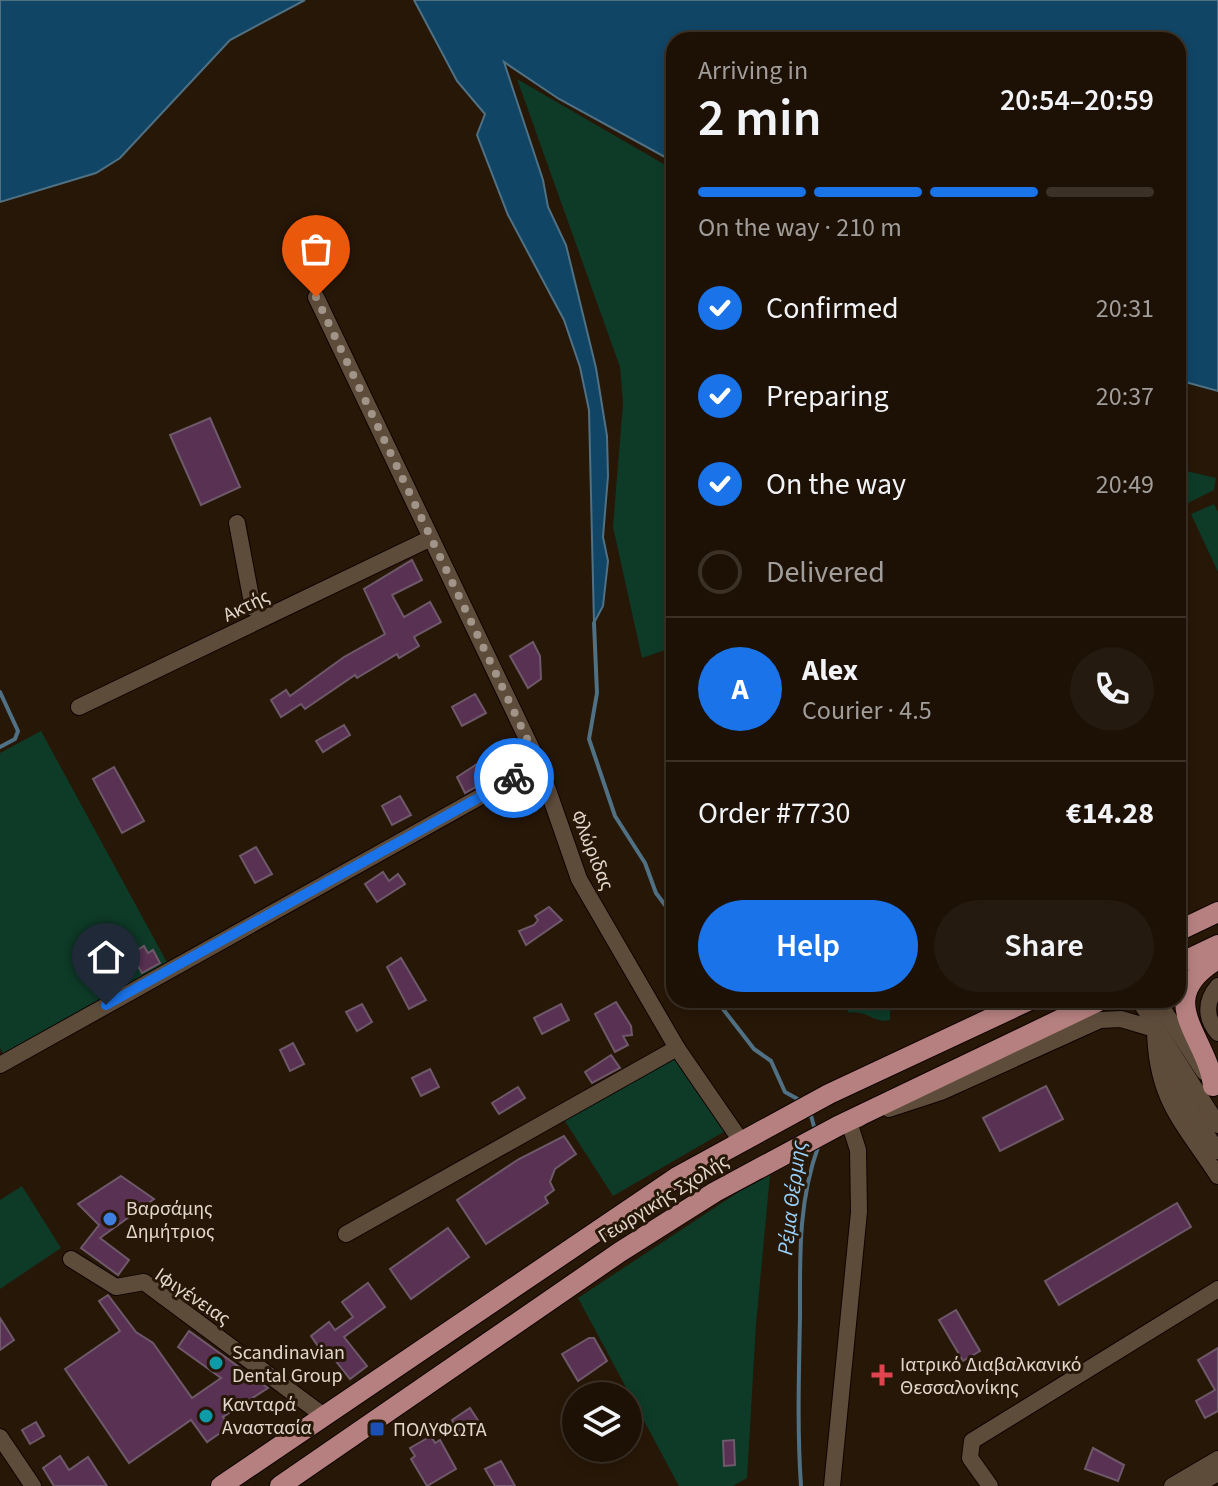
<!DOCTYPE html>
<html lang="en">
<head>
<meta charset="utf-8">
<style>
  :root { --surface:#1d1105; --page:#251a0f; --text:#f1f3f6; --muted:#a09d9a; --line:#3b3127; --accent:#1a73e8 }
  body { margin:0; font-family:"Source Sans 3",sans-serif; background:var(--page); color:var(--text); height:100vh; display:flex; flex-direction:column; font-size:30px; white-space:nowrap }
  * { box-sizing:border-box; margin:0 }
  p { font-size:26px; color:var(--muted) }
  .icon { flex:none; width:44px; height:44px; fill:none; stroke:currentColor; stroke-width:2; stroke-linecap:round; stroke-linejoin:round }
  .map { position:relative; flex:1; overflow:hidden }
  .panel { position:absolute; left:666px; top:32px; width:520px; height:976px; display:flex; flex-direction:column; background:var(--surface); border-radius:24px; box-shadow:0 4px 12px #0003,0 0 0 2px var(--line) }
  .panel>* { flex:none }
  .buttons { position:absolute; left:562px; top:1382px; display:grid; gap:16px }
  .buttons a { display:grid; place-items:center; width:80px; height:80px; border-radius:50%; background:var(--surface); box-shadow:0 4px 12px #0003,0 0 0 2px var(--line); font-size:40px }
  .pin { position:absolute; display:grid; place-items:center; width:68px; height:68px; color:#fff; margin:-82px -34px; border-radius:50% 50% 50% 0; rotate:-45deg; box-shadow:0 0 8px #0007 }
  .pin .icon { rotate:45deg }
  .courier { position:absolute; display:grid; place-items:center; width:80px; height:80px; margin:-40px; border:6px solid #1a73e8; border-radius:50%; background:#fff; color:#222; box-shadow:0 2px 10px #0007 }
  .overview em { font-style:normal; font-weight:600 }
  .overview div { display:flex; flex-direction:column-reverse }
  .overview { display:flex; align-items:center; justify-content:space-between; height:136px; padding:0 32px }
  h1 { font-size:52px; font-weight:600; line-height:60px }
  .bar { display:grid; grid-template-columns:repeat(4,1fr); gap:12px 8px; align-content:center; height:96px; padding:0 32px }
  .bar i { height:10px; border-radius:6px; background:var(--line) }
  .bar .active { background:var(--accent) }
  .bar p { grid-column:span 4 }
  .line { display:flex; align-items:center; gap:20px; padding:0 32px; border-top:2px solid var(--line) }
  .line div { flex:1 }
  .round { display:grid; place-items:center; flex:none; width:84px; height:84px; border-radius:42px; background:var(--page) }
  ol { padding:0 32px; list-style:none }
  li { display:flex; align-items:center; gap:24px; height:88px }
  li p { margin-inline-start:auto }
  li .icon { padding:8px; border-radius:50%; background:var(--accent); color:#fff; stroke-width:4 }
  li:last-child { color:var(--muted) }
  li i { width:44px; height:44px; border:4px solid var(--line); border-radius:50% }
  .action { display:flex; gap:16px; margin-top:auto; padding:16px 32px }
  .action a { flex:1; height:92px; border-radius:48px; background:var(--accent); color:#fff; font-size:32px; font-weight:600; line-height:92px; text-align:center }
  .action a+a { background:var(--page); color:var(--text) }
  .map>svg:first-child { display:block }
  .green { fill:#0e3a28 }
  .water { fill:#114565; stroke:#507184; stroke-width:2 }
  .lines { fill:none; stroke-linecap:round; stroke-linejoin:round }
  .stream { stroke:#507184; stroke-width:4 }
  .building { fill:#593253; stroke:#6e596a; stroke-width:2 }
  .minor-casing { stroke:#0f0300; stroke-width:18 }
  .major-casing { stroke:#0f0300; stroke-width:22 }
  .minor { stroke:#5e4c3b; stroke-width:16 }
  .major { stroke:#b68081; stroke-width:20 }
  .done { stroke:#a19488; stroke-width:8; stroke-dasharray:0 14.4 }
  .route { stroke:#1a73e8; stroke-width:10 }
  .shop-dot { fill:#3f7fe0; stroke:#271707; stroke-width:3 }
  .culture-dot { fill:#0f9aa8; stroke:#271707; stroke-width:3 }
  .health-dot { fill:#e0444e; stroke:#271707; stroke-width:3 }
  .transit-dot { fill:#1a4fb4; stroke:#271707; stroke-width:3 }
  .labels { text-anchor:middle; stroke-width:6; stroke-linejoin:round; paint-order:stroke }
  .street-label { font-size:20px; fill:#e2d7cd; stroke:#271707 }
  .poi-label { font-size:20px; fill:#e2d7cd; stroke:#271707; text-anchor:start }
  .water-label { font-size:22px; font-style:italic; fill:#97d2fc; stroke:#271707 }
</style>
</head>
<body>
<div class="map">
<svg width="1218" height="1486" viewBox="0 0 1218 1486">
  <rect width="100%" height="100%" fill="#271707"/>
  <g class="green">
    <polygon points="517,79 674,170 674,647 642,658 613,527 623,403 620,367"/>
    <polygon points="1182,470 1216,478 1214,490 1178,508"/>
    <polygon points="1214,504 1218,512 1218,572 1191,514"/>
    <polygon points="41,731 169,966 4,1056 0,1048 0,753"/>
    <path d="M 841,1000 L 890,1000 L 890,1020 C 874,1024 866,1009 849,1013 Z"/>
    <polygon points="676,1053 727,1130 613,1196 563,1118"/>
    <polygon points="770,1175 756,1325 747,1478 733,1486 679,1486 578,1298 737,1193"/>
    <polygon points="22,1186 61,1248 0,1289 0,1200"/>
  </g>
  <g class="water">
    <polygon points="0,0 305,0 230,40 120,158 96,173 0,202"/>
    <polygon points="414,0 1218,0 1218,391 1178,380 1178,40 674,40 674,162 559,99 504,62 543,180 548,207 566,245 596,368 607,436 608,476 603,537 608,561 603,606 594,623 589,410 580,367 564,320 508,215 477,135 485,114 457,81"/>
  </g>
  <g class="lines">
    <g class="stream">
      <polyline points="594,623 597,693 589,739 615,816 645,863 656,893 674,917"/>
      <polyline points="0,692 18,731 15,739 0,747"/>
      <polyline points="716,1000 754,1049 771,1061 785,1092 803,1102"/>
      <polyline points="810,1112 815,1130"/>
      <path d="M 801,1486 C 797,1428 799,1373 800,1315 C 800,1257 798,1203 818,1147"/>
    </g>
  </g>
  <g class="building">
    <polygon points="210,418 240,487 201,505 170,435"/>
    <polygon points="412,560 422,580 392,595 404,617 430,602 441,622 414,637 419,646 399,658 397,654 357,678 355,675 305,709 301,704 281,717 271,700 286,690 290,696 344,657 385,634 364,589"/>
    <polygon points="533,642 540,656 541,679 528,688 510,656"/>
    <polygon points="475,694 486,713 462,726 452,707"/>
    <polygon points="344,725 350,735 323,752 316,741"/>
    <polygon points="502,748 513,766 465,793 457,777"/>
    <polygon points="114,767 144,821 122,833 93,779"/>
    <polygon points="400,796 411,815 392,825 382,806"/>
    <polygon points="256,847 272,874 255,883 240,856"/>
    <polygon points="383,872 389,881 398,874 405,884 377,902 365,884"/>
    <polygon points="549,907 562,920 526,945 519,931 534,925 538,920 535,916"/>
    <polygon points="144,946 148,953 153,950 160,963 142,973 131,954"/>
    <polygon points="401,958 426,1000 409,1009 387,967"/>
    <polygon points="616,1002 631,1026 632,1035 623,1036 628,1045 615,1052 595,1014"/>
    <polygon points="362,1004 372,1022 357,1031 346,1012"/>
    <polygon points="561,1004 569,1020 542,1034 534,1018"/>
    <polygon points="293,1043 304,1064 290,1071 280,1050"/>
    <polygon points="611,1055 620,1068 592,1083 585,1072"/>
    <polygon points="430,1069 439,1087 421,1096 412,1078"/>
    <polygon points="1046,1086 1063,1119 1000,1151 983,1118"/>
    <polygon points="518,1087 525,1098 499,1114 492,1103"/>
    <polygon points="564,1136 576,1154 555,1169 550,1182 554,1190 545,1197 548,1203 486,1244 457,1200 519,1159"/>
    <polygon points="121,1176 154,1199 100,1238 129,1260 118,1275 81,1248 99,1225 78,1204"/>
    <polygon points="1177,1203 1191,1227 1059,1305 1045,1281"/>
    <polygon points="448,1228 469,1257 411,1299 390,1269"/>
    <polygon points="368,1283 385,1307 344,1337 367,1366 350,1379 331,1355 326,1358 311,1336 329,1322 335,1330 353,1317 342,1302"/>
    <polygon points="108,1295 136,1332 153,1343 192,1398 221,1378 178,1347 189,1331 268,1388 223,1417 230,1426 207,1442 191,1420 129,1463 65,1369 120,1331 99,1301"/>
    <polygon points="956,1310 980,1351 963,1361 939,1320"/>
    <polygon points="0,1318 14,1340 0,1350"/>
    <polygon points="589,1338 594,1338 607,1361 578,1381 562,1354"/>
    <polygon points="1218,1348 1218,1411 1205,1418 1196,1401 1215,1390 1198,1360"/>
    <polygon points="470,1408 481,1425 462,1437 452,1420"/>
    <polygon points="36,1422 44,1436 30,1444 22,1430"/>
    <polygon points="431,1436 435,1443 440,1440 456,1469 427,1486 411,1459 415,1456 410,1448"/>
    <polygon points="734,1440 735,1465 724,1466 723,1441"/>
    <polygon points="1093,1448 1124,1465 1118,1481 1085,1469"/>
    <polygon points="60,1456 69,1470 88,1457 107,1486 54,1486 43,1468"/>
    <polygon points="501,1461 515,1486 495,1486 485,1469"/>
  </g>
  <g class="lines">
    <g class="minor-casing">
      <g id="minor">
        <polyline points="316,297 539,764 579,879 677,1048 741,1141"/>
        <polyline points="237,523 253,608"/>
        <polyline points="79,707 429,539"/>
        <path d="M 1218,986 C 1205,1001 1205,1018 1218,1033"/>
        <polyline points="1139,1000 1218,1125"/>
        <polyline points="1157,1000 1204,1072"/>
        <path d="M 1155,1029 C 1156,1099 1182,1121 1218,1176"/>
        <path d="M 1170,1056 C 1174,1093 1197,1121 1218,1151"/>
        <polyline points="0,1065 539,764"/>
        <polyline points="889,1109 941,1092 1100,1020 1121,1019 1155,1029"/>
        <polyline points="346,1234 677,1048"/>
        <polyline points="71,1259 116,1287 144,1282 324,1416"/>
        <polyline points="0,1437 33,1486"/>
        <polyline points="832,1486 859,1212 858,1150 849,1122 859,1119"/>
        <polyline points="990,1486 970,1458 972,1441 1218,1289"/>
        <polyline points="1172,1486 1218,1459"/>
        <polyline points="1196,1486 1218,1473"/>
      </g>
    </g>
    <g class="major-casing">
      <g id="major">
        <polyline points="1178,931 1218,912"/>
        <polyline points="1178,964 1218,945"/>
        <path d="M 1213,1086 C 1208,1036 1150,1000 1218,959"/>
        <polyline points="221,1486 677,1177 829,1094 1030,1000"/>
        <polyline points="280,1486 620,1252 715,1192 838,1126 1101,1000"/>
      </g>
    </g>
    <use href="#minor" class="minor"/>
    <use href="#major" class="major"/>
  </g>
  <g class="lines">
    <polyline class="done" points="316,297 539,764 514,778"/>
    <polyline class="route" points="106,1005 514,778"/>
  </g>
  <circle class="shop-dot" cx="110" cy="1219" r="8"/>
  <g class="culture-dot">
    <circle cx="216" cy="1363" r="8"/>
    <circle cx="206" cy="1416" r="8"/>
  </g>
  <path class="health-dot" d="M878 1363h8v8h8v8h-8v8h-8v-8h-8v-8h8z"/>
  <rect class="transit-dot" x="369" y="1421" width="16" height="16" rx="4"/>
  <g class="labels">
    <g class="street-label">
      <text transform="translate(246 605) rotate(-26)" y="7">Ακτής</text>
      <text transform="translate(593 850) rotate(68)" y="7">Φλώριδας</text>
      <text transform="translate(663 1198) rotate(-32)" y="7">Γεωργικής Σχολής</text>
      <text transform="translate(193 1296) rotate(34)" y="7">Ιφιγένειας</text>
    </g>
    <g class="poi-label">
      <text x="126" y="1215">Βαρσάμης<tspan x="126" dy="23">Δημήτριος</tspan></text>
      <text x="232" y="1359">Scandinavian<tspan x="232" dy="23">Dental Group</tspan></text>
      <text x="900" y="1371">Ιατρικό Διαβαλκανικό<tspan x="900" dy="23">Θεσσαλονίκης</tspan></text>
      <text x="222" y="1411">Κανταρά<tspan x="222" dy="23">Αναστασία</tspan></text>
      <text x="393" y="1436">ΠΟΛΥΦΩΤΑ</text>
    </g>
    <g class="water-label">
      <text transform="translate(791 1198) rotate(-83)" y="8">Ρέμα Θέρμης</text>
    </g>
  </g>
</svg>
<div class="buttons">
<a><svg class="icon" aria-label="layers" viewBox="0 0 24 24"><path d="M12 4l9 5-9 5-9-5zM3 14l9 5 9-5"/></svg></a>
</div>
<div class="pin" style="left:316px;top:297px;background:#ea580c"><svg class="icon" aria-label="bag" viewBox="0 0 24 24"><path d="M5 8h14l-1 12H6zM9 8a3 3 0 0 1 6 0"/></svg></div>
<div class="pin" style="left:106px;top:1005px;background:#1f2937"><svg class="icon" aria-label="home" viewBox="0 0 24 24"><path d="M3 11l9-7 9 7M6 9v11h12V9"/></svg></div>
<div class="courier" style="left:514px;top:778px"><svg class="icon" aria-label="bike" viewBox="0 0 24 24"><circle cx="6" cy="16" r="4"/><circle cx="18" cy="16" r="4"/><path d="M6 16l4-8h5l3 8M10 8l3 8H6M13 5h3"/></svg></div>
<section class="panel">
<div class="overview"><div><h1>2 min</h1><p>Arriving in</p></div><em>20:54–20:59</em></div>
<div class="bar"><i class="active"></i><i class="active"></i><i class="active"></i><i></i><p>On the way · 210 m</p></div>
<ol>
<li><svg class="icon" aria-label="check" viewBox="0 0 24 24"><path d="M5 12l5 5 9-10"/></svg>Confirmed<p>20:31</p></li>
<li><svg class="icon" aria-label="check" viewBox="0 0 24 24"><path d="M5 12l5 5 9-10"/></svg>Preparing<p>20:37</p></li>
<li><svg class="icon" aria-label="check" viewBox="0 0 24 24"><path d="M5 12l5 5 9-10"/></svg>On the way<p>20:49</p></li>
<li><i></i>Delivered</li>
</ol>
<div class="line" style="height:144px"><b class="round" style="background:var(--accent);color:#fff">A</b><div><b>Alex</b><p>Courier · 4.5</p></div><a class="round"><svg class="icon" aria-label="phone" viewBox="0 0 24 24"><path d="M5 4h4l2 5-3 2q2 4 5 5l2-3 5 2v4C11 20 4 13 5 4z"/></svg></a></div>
<div class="line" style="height:104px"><div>Order #7730</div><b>€14.28</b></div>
<div class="action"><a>Help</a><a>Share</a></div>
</section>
</div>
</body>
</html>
